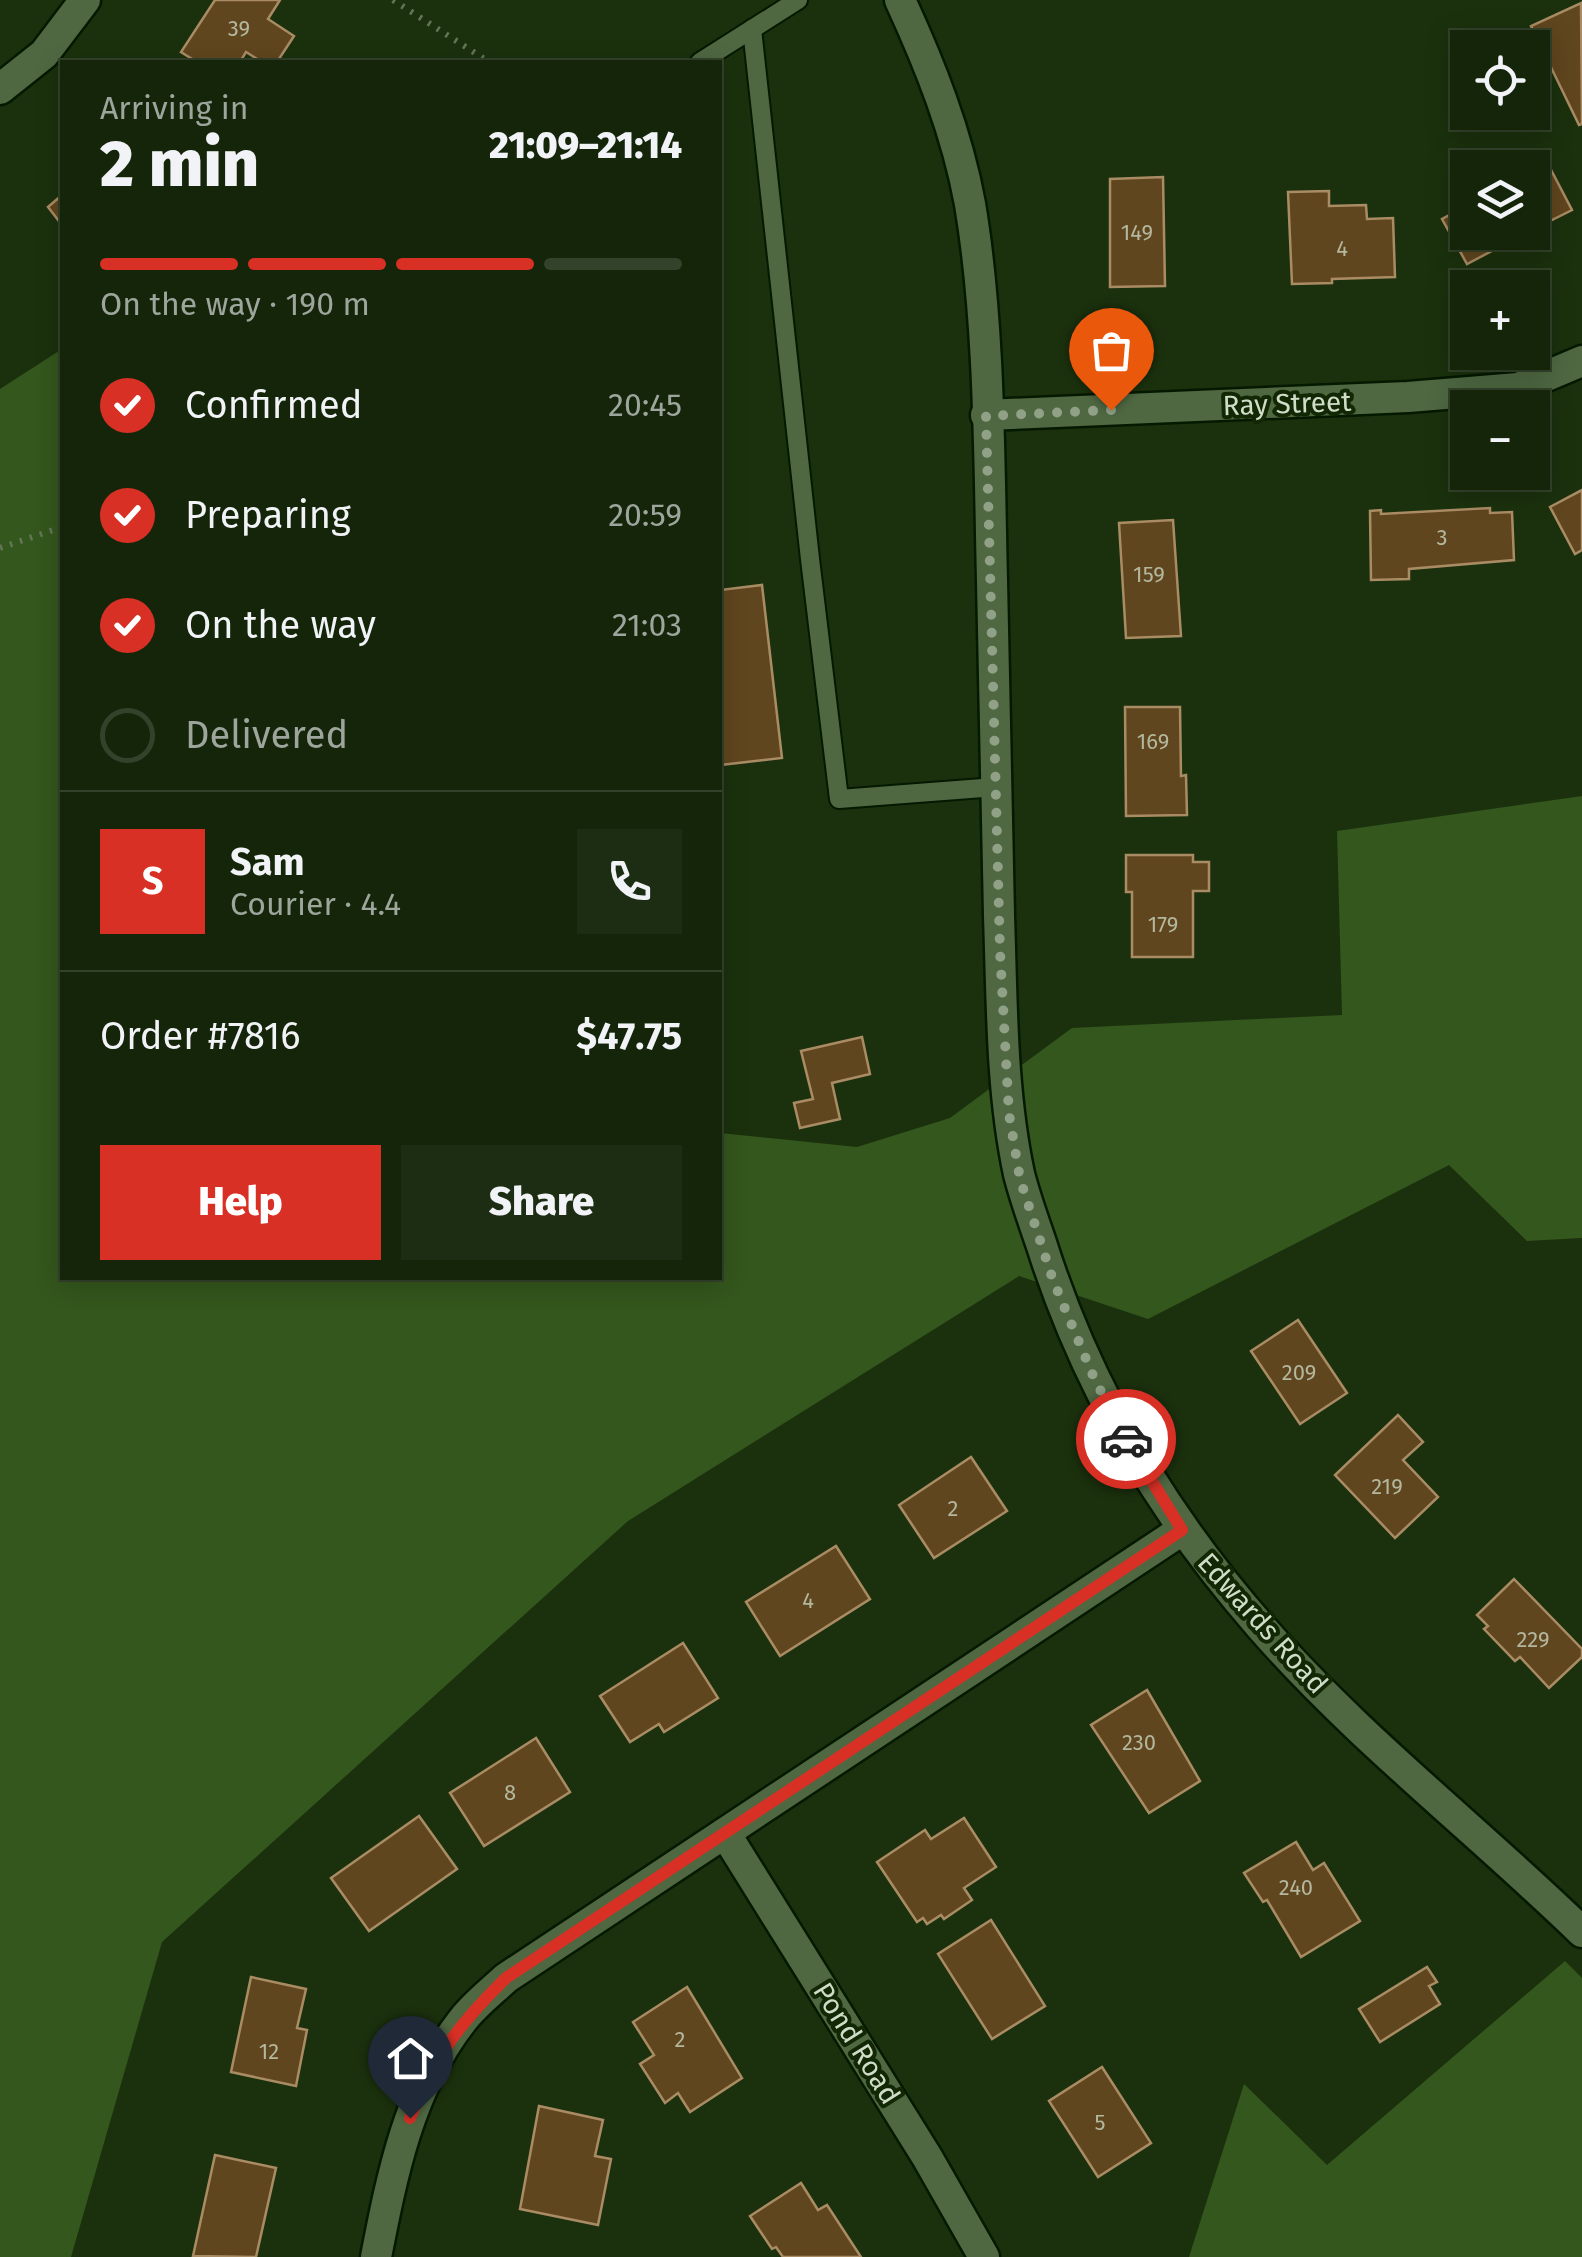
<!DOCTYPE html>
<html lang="en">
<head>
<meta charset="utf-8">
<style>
  :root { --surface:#14250a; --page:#1d2d13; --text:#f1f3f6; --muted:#9da59c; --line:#33422b; --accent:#d93025 }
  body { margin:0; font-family:"Fira Sans",sans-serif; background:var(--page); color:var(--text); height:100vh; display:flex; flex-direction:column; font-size:38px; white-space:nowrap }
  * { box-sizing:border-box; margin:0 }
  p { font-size:32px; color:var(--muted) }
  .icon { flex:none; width:55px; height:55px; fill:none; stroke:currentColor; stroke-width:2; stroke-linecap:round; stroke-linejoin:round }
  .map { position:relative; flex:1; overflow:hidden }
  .details { position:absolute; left:60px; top:60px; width:662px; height:1220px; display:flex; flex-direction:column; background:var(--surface); border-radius:0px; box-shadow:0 5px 25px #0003,0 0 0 2px var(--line) }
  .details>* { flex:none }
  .buttons { position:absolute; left:1450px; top:30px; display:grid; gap:20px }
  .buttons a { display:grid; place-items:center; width:100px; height:100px; border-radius:0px; background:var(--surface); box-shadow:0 5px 25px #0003,0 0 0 2px var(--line); font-size:50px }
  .pin { position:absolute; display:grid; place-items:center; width:85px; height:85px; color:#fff; margin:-102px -42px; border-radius:50% 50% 50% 0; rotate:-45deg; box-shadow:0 0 10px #0007 }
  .pin .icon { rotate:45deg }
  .courier { position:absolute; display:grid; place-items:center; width:100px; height:100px; margin:-50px; border:8px solid #d93025; border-radius:50%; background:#fff; color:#222; box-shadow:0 2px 12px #0007 }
  .overview em { font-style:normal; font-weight:800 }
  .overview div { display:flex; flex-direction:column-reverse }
  .overview { display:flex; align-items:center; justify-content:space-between; height:170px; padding:0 40px }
  h1 { font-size:65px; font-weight:800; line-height:75px }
  .bar { display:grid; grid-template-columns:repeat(4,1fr); gap:15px 10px; align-content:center; height:120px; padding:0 40px }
  .bar i { height:12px; border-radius:8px; background:var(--line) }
  .bar .selected { background:var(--accent) }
  .bar p { grid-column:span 4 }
  .line { display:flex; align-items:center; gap:25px; padding:0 40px; border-top:2px solid var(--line) }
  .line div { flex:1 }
  .round { display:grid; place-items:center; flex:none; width:105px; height:105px; border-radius:0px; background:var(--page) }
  ol { padding:0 40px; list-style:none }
  li { display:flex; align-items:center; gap:30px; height:110px }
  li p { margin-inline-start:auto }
  li .icon { padding:10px; border-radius:50%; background:var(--accent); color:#fff; stroke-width:4 }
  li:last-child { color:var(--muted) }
  li i { width:55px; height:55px; border:5px solid var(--line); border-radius:50% }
  .primary-button { display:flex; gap:20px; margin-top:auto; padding:20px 40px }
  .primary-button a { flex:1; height:115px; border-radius:0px; background:var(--accent); color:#fff; font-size:40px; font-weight:800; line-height:115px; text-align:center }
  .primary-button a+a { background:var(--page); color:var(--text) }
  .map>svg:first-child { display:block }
  .green { fill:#34571d }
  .building { fill:#60461e; stroke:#aa8c64; stroke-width:2.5 }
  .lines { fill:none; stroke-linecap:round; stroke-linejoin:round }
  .service-casing { stroke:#051900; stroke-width:22 }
  .minor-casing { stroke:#051900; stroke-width:35 }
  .tertiary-casing { stroke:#051900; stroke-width:35 }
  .path { stroke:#627556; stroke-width:6; stroke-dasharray:2.5 8; stroke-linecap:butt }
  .service { stroke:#4f6842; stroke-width:18 }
  .minor { stroke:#4f6842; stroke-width:30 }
  .tertiary { stroke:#4f6842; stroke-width:30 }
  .done { stroke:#90a187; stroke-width:10; stroke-dasharray:0 18 }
  .route { stroke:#d93025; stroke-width:12 }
  .labels { text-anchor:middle; stroke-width:8; stroke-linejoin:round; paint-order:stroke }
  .number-label { font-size:22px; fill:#b3b79e }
  .street-label { font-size:28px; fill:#cfddc8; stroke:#122703 }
</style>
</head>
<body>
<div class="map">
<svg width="1582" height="2257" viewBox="0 0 1582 2257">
  <rect width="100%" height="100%" fill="#1b310d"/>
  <g class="green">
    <polygon points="62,349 62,1278 720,1278 720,1133 857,1147 950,1118 1072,1028 1342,1015 1337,831 1582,796 1582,1238 1527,1241 1449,1165 1148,1319 1019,1276 628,1521 162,1942 71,2257 0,2257 0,389"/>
    <polygon points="1565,1961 1582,1978 1582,2257 1189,2257 1244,2084 1327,2165"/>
  </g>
  <g class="building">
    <polygon points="215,0 280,0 268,19 294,36 277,62 262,62 246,52 240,62 197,62 181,52"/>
    <polygon points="1581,3 1582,124 1579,125 1531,26"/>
    <polygon points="1548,164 1572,210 1532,230 1532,171"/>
    <polygon points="1163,177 1165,286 1110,287 1110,179"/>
    <polygon points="1329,191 1329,206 1366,205 1367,219 1393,218 1395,277 1332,279 1332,283 1292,284 1288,192"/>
    <polygon points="62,195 62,225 48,207"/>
    <polygon points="1468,205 1468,232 1528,232 1467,264 1442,219"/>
    <polygon points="1582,490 1582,550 1575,554 1550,507"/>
    <polygon points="1490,508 1490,513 1512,512 1514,560 1409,569 1409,579 1371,580 1370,511 1381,510 1381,514"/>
    <polygon points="1173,520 1181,636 1126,638 1119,523"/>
    <polygon points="762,585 782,758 720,765 720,590"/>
    <polygon points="1125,707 1180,707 1181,776 1186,775 1187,815 1126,816"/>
    <polygon points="1126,855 1193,855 1193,862 1209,862 1209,891 1193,891 1193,957 1132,957 1132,892 1126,892"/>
    <polygon points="862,1037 870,1074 832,1083 840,1119 800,1128 794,1103 813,1099 801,1051"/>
    <polygon points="1298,1320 1347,1393 1300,1424 1251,1351"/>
    <polygon points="1398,1415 1423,1442 1403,1460 1438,1497 1395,1538 1335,1475"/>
    <polygon points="971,1457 1007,1511 934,1558 899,1505"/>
    <polygon points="836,1546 870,1599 780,1656 746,1602"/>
    <polygon points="1514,1579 1582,1649 1582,1657 1549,1688 1520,1657 1515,1661 1484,1629 1488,1626 1477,1615"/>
    <polygon points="683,1643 718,1698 664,1732 659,1724 630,1742 600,1696"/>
    <polygon points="1147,1690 1200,1781 1149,1813 1091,1725"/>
    <polygon points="536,1738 570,1792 484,1846 450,1793"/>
    <polygon points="419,1816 457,1869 369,1931 331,1878"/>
    <polygon points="964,1818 996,1867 964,1888 972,1900 944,1919 941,1915 927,1924 923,1918 917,1922 877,1862 925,1830 931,1839"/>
    <polygon points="1296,1842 1313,1870 1324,1863 1360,1921 1301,1957 1267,1900 1263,1902 1244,1873"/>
    <polygon points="991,1920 1045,2006 992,2039 938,1954"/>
    <polygon points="1427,1967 1437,1982 1429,1986 1440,2004 1380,2042 1359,2009"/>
    <polygon points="251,1977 306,1989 297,2028 307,2030 296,2086 231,2072"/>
    <polygon points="687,1987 742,2078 690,2112 678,2093 665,2103 640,2064 654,2055 633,2022"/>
    <polygon points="1102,2067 1151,2143 1098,2177 1049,2101"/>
    <polygon points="539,2106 603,2120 595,2156 611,2159 598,2225 520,2209"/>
    <polygon points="215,2155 276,2168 256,2257 193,2256"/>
    <polygon points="801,2183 818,2210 827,2205 861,2257 783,2257 776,2247 772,2249 750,2216"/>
  </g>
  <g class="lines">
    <g class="service-casing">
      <g id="service">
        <polyline points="752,29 810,559 839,799 996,787"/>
        <polyline points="700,62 798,0"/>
      </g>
    </g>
    <g class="minor-casing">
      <g id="minor">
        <polyline points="0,89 44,54 85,0"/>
        <polyline points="986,415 1408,397 1518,388 1582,361"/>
        <polyline points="725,1833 927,2157 984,2257"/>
        <path d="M 376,2257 C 392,2175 409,2089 462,2021 C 474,2005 491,1992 506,1978 L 1182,1530"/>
      </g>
    </g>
    <g class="tertiary-casing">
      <path id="tertiary" d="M 900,0 C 930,65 957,133 970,204 C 990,323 989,459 992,581 C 994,692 997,804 999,916 C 1002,1001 1001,1090 1019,1174 C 1025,1198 1034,1222 1042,1246 C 1087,1388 1163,1515 1261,1627 C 1358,1738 1476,1829 1582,1932"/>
    </g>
    <g class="path">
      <polyline points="393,0 489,62"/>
      <polyline points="0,548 62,527"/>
    </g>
    <use href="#service" class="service"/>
    <use href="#minor" class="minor"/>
    <use href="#tertiary" class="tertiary"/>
  </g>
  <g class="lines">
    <polyline class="done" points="1111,410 986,416 1000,951 1009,1114 1020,1179 1053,1280 1094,1378 1126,1439"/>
    <path class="route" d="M 410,2118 C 438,2053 456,2027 506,1978 L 1182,1530 L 1126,1439"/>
  </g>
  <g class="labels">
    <g class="number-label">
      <text x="239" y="36">39</text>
      <text x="1137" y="240">149</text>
      <text x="1342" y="256">4</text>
      <text x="1442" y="545">3</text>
      <text x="1149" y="582">159</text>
      <text x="1153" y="749">169</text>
      <text x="1163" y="932">179</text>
      <text x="1299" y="1380">209</text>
      <text x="1387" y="1494">219</text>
      <text x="953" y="1516">2</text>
      <text x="808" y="1608">4</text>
      <text x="1533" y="1647">229</text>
      <text x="1139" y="1750">230</text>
      <text x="510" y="1800">8</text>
      <text x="1296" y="1895">240</text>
      <text x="680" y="2047">2</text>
      <text x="269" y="2059">12</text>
      <text x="1100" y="2130">5</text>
    </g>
    <g class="street-label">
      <text transform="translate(1287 403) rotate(-2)" y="10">Ray Street</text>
      <text transform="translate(1263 1623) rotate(48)" y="10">Edwards Road</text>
      <text transform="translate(857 2043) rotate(58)" y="10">Pond Road</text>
    </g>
  </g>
</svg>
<div class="buttons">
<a><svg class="icon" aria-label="locate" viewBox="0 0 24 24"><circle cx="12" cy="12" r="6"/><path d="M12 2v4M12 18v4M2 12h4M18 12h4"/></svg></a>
<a><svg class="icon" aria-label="layers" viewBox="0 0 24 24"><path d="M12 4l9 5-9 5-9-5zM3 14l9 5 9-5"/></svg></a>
<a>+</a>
<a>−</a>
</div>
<div class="pin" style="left:1111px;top:410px;background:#ea580c"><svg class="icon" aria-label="bag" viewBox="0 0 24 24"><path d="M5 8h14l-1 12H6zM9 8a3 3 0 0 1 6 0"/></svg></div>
<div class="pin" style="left:410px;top:2118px;background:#1f2937"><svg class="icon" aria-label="home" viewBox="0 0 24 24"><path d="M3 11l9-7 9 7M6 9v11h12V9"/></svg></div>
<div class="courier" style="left:1126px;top:1439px"><svg class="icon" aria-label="car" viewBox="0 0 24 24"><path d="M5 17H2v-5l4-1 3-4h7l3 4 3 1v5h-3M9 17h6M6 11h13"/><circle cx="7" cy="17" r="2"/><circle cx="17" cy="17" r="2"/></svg></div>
<section class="details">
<div class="overview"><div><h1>2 min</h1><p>Arriving in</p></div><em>21:09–21:14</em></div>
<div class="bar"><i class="selected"></i><i class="selected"></i><i class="selected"></i><i></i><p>On the way · 190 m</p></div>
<ol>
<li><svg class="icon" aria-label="check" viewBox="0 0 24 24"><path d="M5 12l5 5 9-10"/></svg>Confirmed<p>20:45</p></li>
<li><svg class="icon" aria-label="check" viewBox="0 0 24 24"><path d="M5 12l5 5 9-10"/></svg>Preparing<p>20:59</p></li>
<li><svg class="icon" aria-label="check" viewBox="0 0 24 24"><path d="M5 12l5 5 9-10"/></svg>On the way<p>21:03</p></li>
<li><i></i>Delivered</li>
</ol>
<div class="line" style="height:180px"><b class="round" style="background:var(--accent);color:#fff">S</b><div><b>Sam</b><p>Courier · 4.4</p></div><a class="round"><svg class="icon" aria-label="phone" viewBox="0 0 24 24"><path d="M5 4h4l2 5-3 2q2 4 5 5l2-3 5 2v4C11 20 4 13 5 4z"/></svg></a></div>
<div class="line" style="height:130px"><div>Order #7816</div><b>$47.75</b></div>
<div class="primary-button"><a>Help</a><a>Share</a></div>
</section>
</div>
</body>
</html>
